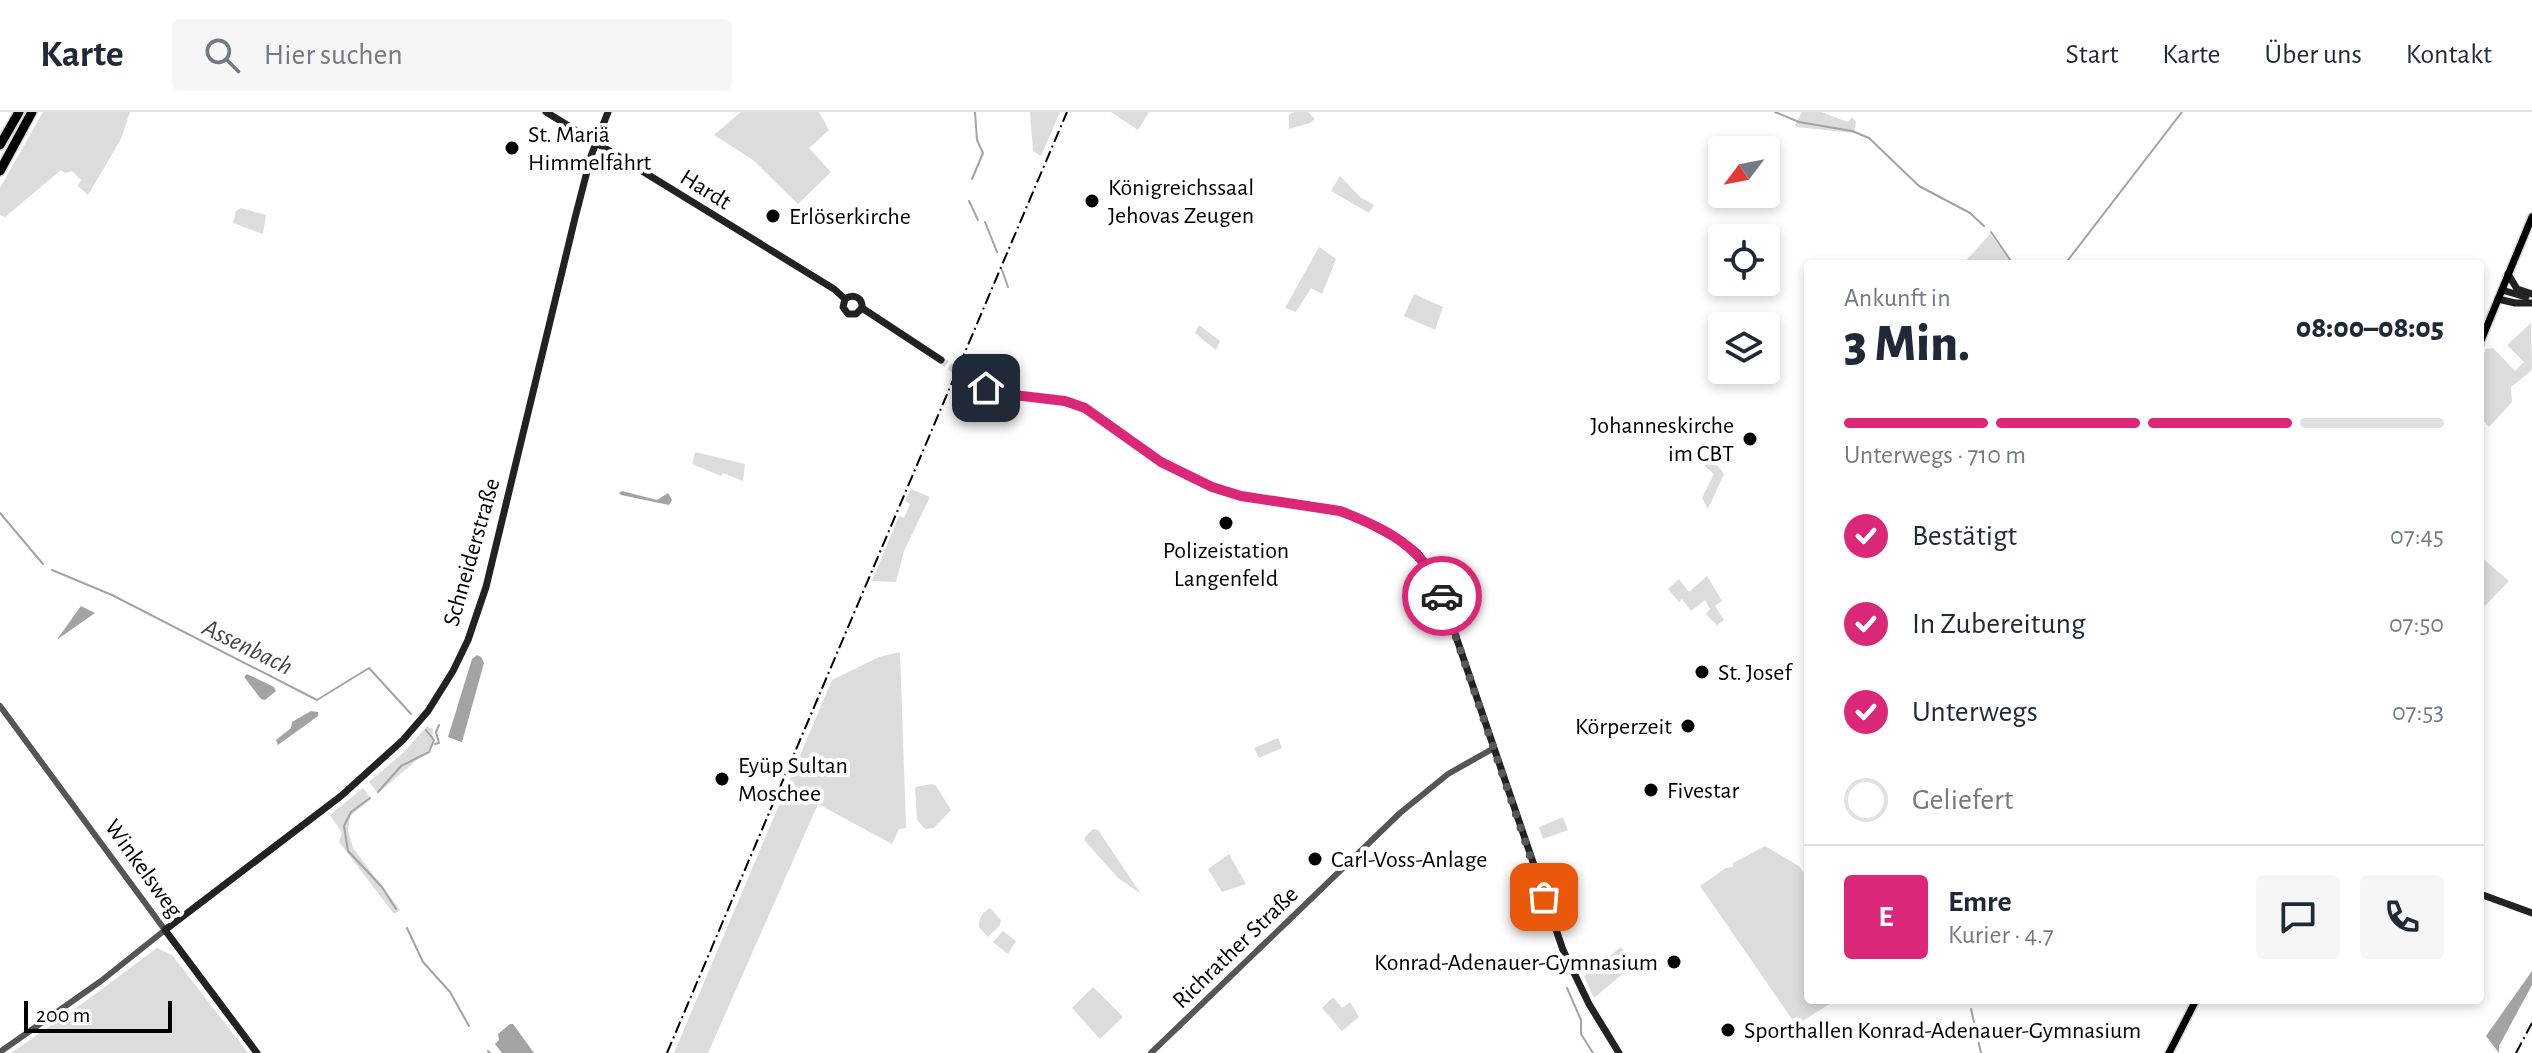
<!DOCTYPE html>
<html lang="de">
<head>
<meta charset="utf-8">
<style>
  :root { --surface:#fff; --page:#f6f6f7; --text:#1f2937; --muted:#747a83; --line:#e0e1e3; --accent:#db2777 }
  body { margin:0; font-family:"Alegreya Sans",sans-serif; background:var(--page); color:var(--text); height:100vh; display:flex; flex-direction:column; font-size:30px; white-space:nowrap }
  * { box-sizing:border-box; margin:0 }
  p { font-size:26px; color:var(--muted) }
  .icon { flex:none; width:44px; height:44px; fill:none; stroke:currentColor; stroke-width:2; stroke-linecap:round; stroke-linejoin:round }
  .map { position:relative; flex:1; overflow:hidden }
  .panel { position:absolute; left:1804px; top:148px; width:680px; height:744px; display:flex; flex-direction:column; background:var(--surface); border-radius:8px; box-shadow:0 4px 12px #0003 }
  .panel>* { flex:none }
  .needle { width:52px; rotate:238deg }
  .tools { position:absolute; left:1708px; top:24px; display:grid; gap:16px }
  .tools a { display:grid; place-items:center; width:72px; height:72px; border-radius:8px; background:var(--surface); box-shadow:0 4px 12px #0003; font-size:40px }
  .scale { position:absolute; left:24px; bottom:20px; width:148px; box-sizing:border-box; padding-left:8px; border:4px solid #000; border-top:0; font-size:22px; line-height:28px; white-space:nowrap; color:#000; -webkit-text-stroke:6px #fff; paint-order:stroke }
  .pin { position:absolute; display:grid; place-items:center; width:68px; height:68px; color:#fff; margin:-34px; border-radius:16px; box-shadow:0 4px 12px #0006 }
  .courier { position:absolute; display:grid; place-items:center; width:80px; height:80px; margin:-40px; border:6px solid #db2777; border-radius:50%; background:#fff; color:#222; box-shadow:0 2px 10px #0007 }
  .overview em { font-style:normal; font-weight:800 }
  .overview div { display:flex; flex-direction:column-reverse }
  .overview { display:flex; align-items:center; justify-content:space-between; height:136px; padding:0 40px }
  h1 { font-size:52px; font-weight:800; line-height:60px }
  .bar { display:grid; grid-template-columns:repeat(4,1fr); gap:12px 8px; align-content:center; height:96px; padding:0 40px }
  .bar i { height:10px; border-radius:6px; background:var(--line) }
  .bar .selected { background:var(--accent) }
  .bar p { grid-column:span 4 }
  .line { display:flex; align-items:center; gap:20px; padding:0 40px; border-top:2px solid var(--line) }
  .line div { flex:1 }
  .round { display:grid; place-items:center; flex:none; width:84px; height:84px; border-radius:8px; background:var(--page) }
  ol { padding:0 40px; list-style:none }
  li { display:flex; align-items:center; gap:24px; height:88px }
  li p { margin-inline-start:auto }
  li .icon { padding:8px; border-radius:50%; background:var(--accent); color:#fff; stroke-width:4 }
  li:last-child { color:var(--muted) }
  li i { width:44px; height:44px; border:4px solid var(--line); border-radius:50% }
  header { display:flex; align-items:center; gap:48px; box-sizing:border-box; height:112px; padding:0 40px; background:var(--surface); border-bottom:2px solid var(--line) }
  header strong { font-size:38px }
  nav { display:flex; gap:44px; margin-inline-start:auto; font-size:28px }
  .search { width:560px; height:72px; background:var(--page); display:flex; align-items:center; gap:20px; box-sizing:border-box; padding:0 28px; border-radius:8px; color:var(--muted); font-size:30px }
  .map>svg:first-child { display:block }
  .green { fill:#dcdcdc }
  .water { fill:#a3a3a3 }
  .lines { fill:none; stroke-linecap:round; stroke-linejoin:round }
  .stream { stroke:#a3a3a3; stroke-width:2 }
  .secondary-tunnel { stroke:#d9d9d9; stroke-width:7; stroke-dasharray:7 3.5; stroke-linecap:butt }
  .primary-casing { stroke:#dbdbdb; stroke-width:10 }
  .motorway-casing { stroke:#dbdbdb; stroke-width:12 }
  .tertiary { stroke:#555; stroke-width:6 }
  .secondary { stroke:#222; stroke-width:7 }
  .primary { stroke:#000; stroke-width:7 }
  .motorway { stroke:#000; stroke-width:9 }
  .rail { stroke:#000; stroke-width:2; stroke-dasharray:12 4 2 4; stroke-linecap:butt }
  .done { stroke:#595959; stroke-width:8; stroke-dasharray:0 14.4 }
  .route { stroke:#db2777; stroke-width:10 }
  .poi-dot { fill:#000; stroke:#fff; stroke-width:3 }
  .labels { text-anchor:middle; stroke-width:8; stroke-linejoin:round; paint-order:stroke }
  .poi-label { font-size:24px; fill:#000; stroke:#fff; text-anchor:start }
  .street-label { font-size:24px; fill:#000; stroke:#fff }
  .water-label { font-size:26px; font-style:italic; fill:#444; stroke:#fff }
</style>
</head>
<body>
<header>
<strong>Karte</strong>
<div class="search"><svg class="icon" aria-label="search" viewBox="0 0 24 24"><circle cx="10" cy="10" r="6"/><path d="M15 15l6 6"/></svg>Hier suchen</div>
<nav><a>Start</a><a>Karte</a><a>Über uns</a><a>Kontakt</a></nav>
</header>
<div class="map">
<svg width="2532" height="941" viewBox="0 0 2532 941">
  <rect width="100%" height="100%" fill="#fff"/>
  <g class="green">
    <polygon points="43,0 130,0 121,27 88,83 78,74 81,68 72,59 65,61 61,58 5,105 0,103 0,76"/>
    <polygon points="741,0 819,0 829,18 809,36 831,60 798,92 753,48 714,23"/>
    <polygon points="1030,0 1060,0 1041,44 1033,39"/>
    <polygon points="1111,0 1149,0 1138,18"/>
    <polygon points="1294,0 1308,0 1315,7 1310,11 1289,17 1289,3"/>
    <polygon points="1802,0 1821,0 1848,10 1852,5 1856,10 1854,21 1797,15 1795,13"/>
    <polygon points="1340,64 1360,85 1374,93 1369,101 1331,79"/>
    <polygon points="241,96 266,103 263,122 233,111 236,99"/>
    <polygon points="1990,122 2012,152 1963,152"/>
    <polygon points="1319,135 1336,147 1322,182 1311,176 1296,200 1285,196"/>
    <polygon points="1414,182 1443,195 1435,218 1404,204"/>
    <polygon points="2531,211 2532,258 2511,275 2512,290 2489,315 2480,305 2480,251 2486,237 2493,236 2515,259 2524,250 2507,233"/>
    <polygon points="1199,213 1220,229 1216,238 1195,221"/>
    <polygon points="695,340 745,352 743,369 723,361 721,364 692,352"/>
    <polygon points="1710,350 1719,355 1724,362 1708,397 1702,386 1714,362 1704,353"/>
    <polygon points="911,377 930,385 904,439 896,470 872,469 899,404 904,406 910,392 905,389"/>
    <polygon points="2480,444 2509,469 2480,499"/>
    <polygon points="1707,464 1722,489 1715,494 1724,508 1717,513 1706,502 1710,497 1705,488 1691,499 1682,487 1679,490 1668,477 1679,467 1689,480"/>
    <polygon points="900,540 906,716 899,717 892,732 818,692 708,941 674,941 832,568 879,545"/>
    <polygon points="427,614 433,617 432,635 378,681 369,670 404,640"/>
    <polygon points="1278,626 1282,636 1259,646 1254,636"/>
    <polygon points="932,672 936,674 951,698 934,716 925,717 917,708 915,675"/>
    <polygon points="363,676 371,687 350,704 348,718 353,736 400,798 394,802 339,730 342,721 330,703"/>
    <polygon points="1563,705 1568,718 1543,727 1539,715"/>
    <polygon points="1093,717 1098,718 1141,782 1118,766 1085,729 1085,725"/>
    <polygon points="1765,734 1799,754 1808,767 1808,888 1836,888 1796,913 1700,774 1726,756 1733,755 1733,751"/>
    <polygon points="1229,742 1246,772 1222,780 1208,757"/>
    <path d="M 990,796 L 1001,808 L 1000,813 L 988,825 L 979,815 C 979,805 982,801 990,796 Z"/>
    <polygon points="1003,819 1016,829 1008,842 993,830"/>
    <polygon points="1621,835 1633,853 1594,886 1584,864"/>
    <polygon points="157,836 172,843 248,941 11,941 82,892"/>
    <polygon points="1093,875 1123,905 1100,927 1072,896"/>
    <polygon points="1333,885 1342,896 1350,890 1359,905 1342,919 1322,896"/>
  </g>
  <g class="water">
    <polygon points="622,379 657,388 668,381 672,388 669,393 621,383 619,381"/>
    <polygon points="81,494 95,501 58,527 58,526"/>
    <polygon points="477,543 481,545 484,551 462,630 448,625 472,547"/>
    <polygon points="247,562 274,575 276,579 265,588 261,587 244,565"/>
    <polygon points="311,599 318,600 318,604 278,633 276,628 291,616 292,610"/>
    <polygon points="2532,859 2532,873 2499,934 2499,941 2486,924"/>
    <polygon points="510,912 513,912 534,941 502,941 495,932 499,928 498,922"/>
  </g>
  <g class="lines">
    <g class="stream">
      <polyline points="1775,0 1799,10 1852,19 1869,26 1919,74 1970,101 1984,114"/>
      <polyline points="972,67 983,41 977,28 975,0"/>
      <polyline points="969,89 978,108"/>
      <polyline points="985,110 997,140"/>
      <polyline points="1991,120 2013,152"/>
      <polyline points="2065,152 2182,0"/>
      <polyline points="1002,158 1008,175"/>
      <polyline points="0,401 43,452"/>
      <polyline points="52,458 112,483 317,588 369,556 411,602"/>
      <polyline points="435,632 439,631 436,620 439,613"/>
      <polyline points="378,680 401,654 429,640 434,628 426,618"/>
      <polyline points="370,686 351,700 344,714 348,739 382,775 396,797"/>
      <polyline points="407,816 423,850 450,880 469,914"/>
      <polyline points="1567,876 1581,908 1581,922 1593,941"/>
      <polyline points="1971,897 1981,941"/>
      <polyline points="488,939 490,941"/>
    </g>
    <polyline class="secondary-tunnel" points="941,248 967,267"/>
    <g class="primary-casing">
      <g id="primary">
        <polyline points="2480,231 2532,105"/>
        <polyline points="2169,941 2196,888"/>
      </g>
    </g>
    <g class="motorway-casing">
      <g id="motorway">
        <polyline points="0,33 19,0"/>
        <polyline points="0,59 32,0"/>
      </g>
    </g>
    <g class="tertiary">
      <polyline points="0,594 165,818 101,869 0,940"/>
      <polyline points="1151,941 1400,701 1448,662 1494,636"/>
    </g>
    <g class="secondary">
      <polyline points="546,0 834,177 845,187"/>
      <polyline points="2508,162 2517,177 2532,182"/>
      <polyline points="2502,178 2526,185"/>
      <polyline points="845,187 843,195 848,202 856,202 862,196"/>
      <path d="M 845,187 C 854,181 863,186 862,196"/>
      <polyline points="2498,187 2515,191 2532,191"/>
      <polyline points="862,196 941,248"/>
      <polyline points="967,267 1006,282 1057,288 1085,296 1161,350 1212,375 1241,384 1340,399 1353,404 1408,433 1418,441 1436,466 1563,838 1589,892 1619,941"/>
      <polyline points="2480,782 2532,801"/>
      <polyline points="257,941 165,818 341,684 403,628 428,599 453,559 468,528 486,475 575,106 591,44 608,0"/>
    </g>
    <use href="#primary" class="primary"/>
    <use href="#motorway" class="motorway"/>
    <g class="rail">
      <polyline points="667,941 1067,0"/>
      <polyline points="2516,941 2532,911"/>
    </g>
  </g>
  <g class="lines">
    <polyline class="done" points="1442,484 1544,785"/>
    <path class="route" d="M 986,276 L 1006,282 L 1065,289 L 1085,296 L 1161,350 L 1212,375 L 1241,384 L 1340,399 C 1385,416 1426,436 1442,484"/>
  </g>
  <g class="poi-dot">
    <circle cx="512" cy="36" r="8"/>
    <circle cx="1092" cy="89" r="8"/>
    <circle cx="773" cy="104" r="8"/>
    <circle cx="1750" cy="327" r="8"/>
    <circle cx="1226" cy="411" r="8"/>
    <circle cx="1702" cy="560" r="8"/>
    <circle cx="1688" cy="614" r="8"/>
    <circle cx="722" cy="667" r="8"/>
    <circle cx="1651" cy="678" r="8"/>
    <circle cx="1315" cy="747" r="8"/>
    <circle cx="1674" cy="850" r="8"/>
    <circle cx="1728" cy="918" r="8"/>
  </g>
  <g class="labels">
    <g class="poi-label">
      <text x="528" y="30">St. Mariä<tspan x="528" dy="28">Himmelfahrt</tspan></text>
      <text x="1108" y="83">Königreichssaal<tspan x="1108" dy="28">Jehovas Zeugen</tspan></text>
      <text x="789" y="112">Erlöserkirche</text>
      <text x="1734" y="321" text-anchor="end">Johanneskirche<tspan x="1734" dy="28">im CBT</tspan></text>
      <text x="1226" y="446" text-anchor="middle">Polizeistation<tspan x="1226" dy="28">Langenfeld</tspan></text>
      <text x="1718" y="568">St. Josef</text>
      <text x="1672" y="622" text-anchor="end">Körperzeit</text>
      <text x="738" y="661">Eyüp Sultan<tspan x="738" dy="28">Moschee</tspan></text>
      <text x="1667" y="686">Fivestar</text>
      <text x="1331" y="755">Carl-Voss-Anlage</text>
      <text x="1658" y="858" text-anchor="end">Konrad-Adenauer-Gymnasium</text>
      <text x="1744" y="926">Sporthallen Konrad-Adenauer-Gymnasium</text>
    </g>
    <g class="street-label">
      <text transform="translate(706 77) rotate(32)" y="8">Hardt</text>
      <text transform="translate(471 440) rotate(-74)" y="8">Schneiderstraße</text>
      <text transform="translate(144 756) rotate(54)" y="8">Winkelsweg</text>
      <text transform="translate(1235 835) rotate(-44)" y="8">Richrather Straße</text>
    </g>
    <g class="water-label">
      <text transform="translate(248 534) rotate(26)" y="9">Assenbach</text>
    </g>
  </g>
</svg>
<div class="tools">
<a><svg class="needle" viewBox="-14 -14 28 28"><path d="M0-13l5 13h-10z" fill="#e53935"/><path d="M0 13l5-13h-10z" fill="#747a83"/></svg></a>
<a><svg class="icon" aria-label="locate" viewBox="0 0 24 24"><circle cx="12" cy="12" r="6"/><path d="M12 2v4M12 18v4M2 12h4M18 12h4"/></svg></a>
<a><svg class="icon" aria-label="layers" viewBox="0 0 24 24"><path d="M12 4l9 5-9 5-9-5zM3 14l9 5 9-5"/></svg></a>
</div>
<div class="scale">200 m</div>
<div class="pin" style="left:1544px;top:785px;background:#ea580c"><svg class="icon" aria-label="bag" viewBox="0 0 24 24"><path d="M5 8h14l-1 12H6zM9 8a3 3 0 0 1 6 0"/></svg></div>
<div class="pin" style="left:986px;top:276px;background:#1f2937"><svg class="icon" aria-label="home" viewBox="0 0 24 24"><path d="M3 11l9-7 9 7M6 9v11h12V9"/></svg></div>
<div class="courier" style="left:1442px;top:484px"><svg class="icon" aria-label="car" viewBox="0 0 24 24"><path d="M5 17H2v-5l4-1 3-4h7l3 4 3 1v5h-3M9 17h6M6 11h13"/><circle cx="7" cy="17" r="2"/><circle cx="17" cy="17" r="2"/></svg></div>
<section class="panel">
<div class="overview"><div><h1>3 Min.</h1><p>Ankunft in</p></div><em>08:00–08:05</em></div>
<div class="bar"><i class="selected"></i><i class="selected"></i><i class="selected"></i><i></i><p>Unterwegs · 710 m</p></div>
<ol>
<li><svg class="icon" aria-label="check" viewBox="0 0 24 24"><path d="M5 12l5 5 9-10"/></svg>Bestätigt<p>07:45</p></li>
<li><svg class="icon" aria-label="check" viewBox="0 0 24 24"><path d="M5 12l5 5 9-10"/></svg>In Zubereitung<p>07:50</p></li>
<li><svg class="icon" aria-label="check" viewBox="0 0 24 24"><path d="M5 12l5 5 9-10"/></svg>Unterwegs<p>07:53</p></li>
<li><i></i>Geliefert</li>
</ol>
<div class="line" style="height:144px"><b class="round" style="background:var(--accent);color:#fff">E</b><div><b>Emre</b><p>Kurier · 4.7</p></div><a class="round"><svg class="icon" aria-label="chat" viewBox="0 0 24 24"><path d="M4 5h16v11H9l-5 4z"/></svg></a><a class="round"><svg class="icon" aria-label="phone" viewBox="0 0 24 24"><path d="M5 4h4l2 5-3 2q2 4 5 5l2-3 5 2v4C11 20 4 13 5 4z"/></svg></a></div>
</section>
</div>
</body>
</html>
